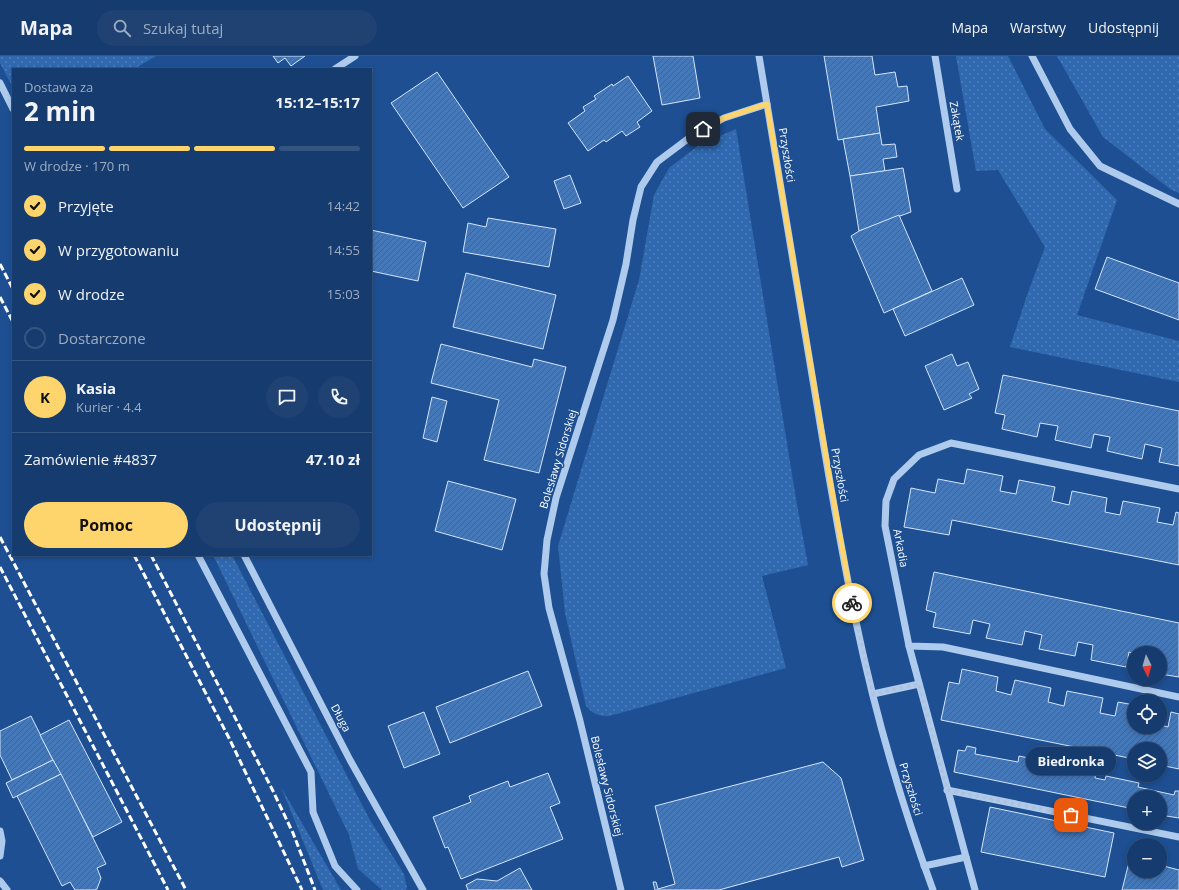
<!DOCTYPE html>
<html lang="pl">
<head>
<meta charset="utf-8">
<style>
  :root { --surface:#163b6e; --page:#1f4273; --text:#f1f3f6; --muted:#9eadc2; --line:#355581; --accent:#fed46c }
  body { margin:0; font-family:"Open Sans",sans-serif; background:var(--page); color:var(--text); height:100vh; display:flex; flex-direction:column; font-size:15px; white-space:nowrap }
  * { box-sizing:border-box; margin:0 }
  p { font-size:13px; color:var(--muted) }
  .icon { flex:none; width:22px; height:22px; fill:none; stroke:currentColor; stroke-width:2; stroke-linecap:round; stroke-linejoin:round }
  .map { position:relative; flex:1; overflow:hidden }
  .side { position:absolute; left:12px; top:12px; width:360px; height:488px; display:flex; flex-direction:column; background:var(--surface); border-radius:0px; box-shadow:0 2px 6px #0003,0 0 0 1px var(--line) }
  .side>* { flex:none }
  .needle { width:26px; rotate:175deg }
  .buttons { position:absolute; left:1127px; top:590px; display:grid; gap:8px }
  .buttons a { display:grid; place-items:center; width:40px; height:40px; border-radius:50%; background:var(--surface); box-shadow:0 2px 6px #0003,0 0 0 1px var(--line); font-size:20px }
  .pin { position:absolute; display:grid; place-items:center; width:34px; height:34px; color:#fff; margin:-17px; border-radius:8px; box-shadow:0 2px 6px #0006 }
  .courier { position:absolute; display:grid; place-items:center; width:40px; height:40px; margin:-20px; border:3px solid #fed46c; border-radius:50%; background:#fff; color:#222; box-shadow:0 1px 5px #0007 }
  .bubble { position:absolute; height:28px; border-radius:14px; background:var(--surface); box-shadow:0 2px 6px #0003,0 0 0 1px var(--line); font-size:13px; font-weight:700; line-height:28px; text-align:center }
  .overview em { font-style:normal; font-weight:700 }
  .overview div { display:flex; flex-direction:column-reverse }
  .overview { display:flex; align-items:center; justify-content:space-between; height:68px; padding:0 12px }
  h1 { font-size:26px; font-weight:700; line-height:30px }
  .bar { display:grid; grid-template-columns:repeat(4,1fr); gap:6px 4px; align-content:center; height:48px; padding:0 12px }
  .bar i { height:5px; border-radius:3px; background:var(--line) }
  .bar .current { background:var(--accent) }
  .bar p { grid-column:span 4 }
  .line { display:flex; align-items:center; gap:10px; padding:0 12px; border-top:1px solid var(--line) }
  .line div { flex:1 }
  .round { display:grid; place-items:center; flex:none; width:42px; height:42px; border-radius:21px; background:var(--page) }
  ol { padding:0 12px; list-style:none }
  li { display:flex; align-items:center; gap:12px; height:44px }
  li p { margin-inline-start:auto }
  li .icon { padding:4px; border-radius:50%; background:var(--accent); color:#111; stroke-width:4 }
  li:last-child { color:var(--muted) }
  li i { width:22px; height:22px; border:2px solid var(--line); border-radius:50% }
  .button { display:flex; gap:8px; margin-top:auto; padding:8px 12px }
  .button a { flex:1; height:46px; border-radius:24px; background:var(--accent); color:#111; font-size:16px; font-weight:700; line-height:46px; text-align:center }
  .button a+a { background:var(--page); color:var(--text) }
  header { display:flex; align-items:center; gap:24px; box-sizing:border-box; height:56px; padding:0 20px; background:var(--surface); border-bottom:1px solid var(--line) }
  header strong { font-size:19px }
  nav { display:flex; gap:22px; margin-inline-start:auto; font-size:14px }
  .search { width:280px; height:36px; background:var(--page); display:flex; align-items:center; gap:10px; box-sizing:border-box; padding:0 14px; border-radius:22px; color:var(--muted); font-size:15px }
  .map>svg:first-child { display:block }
  .green { fill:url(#green-dots) }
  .building { fill:url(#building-hatch); stroke:#d4e5fa }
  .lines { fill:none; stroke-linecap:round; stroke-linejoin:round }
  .minor { stroke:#aecbee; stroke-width:7 }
  .rail { stroke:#fff; stroke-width:3; stroke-dasharray:7 3; stroke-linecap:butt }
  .done { stroke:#b0c1d9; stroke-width:4; stroke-dasharray:0 7.2 }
  .route { stroke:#fed46c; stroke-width:5 }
  .labels { text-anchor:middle; stroke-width:3; stroke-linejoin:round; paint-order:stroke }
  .street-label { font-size:11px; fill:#fff; stroke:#1d4f92 }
</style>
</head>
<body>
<header>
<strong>Mapa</strong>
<div class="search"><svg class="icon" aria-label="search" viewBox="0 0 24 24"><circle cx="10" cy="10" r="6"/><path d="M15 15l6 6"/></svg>Szukaj tutaj</div>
<nav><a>Mapa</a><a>Warstwy</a><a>Udostępnij</a></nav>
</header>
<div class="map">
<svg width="1179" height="834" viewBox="0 0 1179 834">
  <defs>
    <pattern id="green-dots" width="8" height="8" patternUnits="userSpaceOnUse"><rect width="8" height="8" fill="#3069b0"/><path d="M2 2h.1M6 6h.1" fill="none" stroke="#4f80bc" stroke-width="1.8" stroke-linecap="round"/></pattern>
    <pattern id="building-hatch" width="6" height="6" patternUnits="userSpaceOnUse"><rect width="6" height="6" fill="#4578b9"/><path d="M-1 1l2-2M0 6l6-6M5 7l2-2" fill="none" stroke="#486282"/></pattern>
  </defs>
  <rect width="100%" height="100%" fill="#1d4f92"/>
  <g class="green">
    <polygon points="0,0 156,0 134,13 13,13 13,32 0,7"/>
    <polygon points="956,0 1008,0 1045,73 1117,144 1077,259 1179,285 1179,326 1010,291 1027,239 1045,191 998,114 976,115"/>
    <polygon points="1057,0 1179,0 1179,137 1170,133 1103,81"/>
    <path d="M 736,73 L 796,443 L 808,509 L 762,520 L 786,612 L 609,660 C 598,660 593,658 586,650 L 565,557 L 558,490 L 639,224 L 654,139 L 669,112 L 699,89 Z"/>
    <polygon points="213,499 232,499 370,764 404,818 407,832 406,834 382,834 358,813 349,779"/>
    <polygon points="281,731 341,834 323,834"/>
  </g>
  <g class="building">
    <polygon points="273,0 305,0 291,10 285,2 278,7"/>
    <polygon points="653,0 693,0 700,42 662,49"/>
    <polygon points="824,0 872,0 875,19 895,16 898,31 907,30 909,45 876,51 880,77 838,84"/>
    <polygon points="437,16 509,121 463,152 391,47"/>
    <polygon points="628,20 652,55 637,66 640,71 626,80 622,75 606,86 604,84 588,95 568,67 585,55 583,51 596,43 594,40 612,28 613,30"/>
    <polygon points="880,77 882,89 895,88 897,101 883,103 885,115 850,120 843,83"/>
    <polygon points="903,112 911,156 859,175 850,120"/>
    <polygon points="570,119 581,147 564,153 554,125"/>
    <polygon points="899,159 932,235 884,257 851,180 859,175"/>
    <polygon points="488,162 556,173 549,211 463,196 468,167 486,171"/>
    <polygon points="371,174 426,186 418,225 371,215"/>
    <polygon points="1107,201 1179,227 1179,264 1095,233"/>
    <polygon points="466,217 556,239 543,293 453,271"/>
    <polygon points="962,222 974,249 905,280 893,253"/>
    <polygon points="441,288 532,311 534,303 566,311 539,417 484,404 499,344 431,327"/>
    <polygon points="952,298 957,310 968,306 979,333 969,338 972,342 944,354 925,310"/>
    <polygon points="1003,319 1179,355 1179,410 1159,406 1162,392 1145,388 1142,403 1107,395 1110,381 1094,378 1091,392 1055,384 1058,370 1040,367 1037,381 1002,373 1005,359 995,357"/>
    <polygon points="432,341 447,345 437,386 423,382"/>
    <polygon points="967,413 1003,420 1000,435 1016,438 1019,424 1055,431 1052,445 1069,449 1072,435 1107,442 1105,456 1120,459 1123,445 1160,452 1157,466 1173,469 1176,456 1179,457 1179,509 952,464 949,479 904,471 911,432 935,437 938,423 964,428"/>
    <polygon points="448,425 516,443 502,494 435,475"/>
    <polygon points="934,516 1179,567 1179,621 1160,618 1160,597 1134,598 1129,596 1126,611 1091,604 1093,589 1078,586 1075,600 1039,593 1042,579 1025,575 1022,589 986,582 990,568 973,564 970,578 933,571 936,557 926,554"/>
    <polygon points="962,613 998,621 996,635 1011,639 1015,624 1051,632 1048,646 1064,650 1067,635 1103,642 1100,657 1115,660 1118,646 1134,649 1134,671 1160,671 1160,669 1168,671 1171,656 1179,658 1179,713 1160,709 1160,693 1134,693 1134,703 941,664 949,626 959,628"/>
    <polygon points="528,615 542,650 450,687 436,651"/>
    <polygon points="424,656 440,698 404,712 388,670"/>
    <polygon points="31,660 53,704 12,724 0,699 0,675"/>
    <polygon points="69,664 122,766 93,781 40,679"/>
    <polygon points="967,690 976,692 975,698 1018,706 1019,700 1044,705 1043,712 1055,714 1056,708 1070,711 1069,717 1076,718 1077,711 1096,715 1095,722 1105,724 1106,720 1139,727 1138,731 1174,739 1175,735 1179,735 1179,762 1160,759 1160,741 1134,741 1134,753 954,716 958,694 965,695"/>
    <polygon points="53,704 61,718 13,742 6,727"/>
    <polygon points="823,706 841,722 864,804 842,811 839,801 719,834 655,834 653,826 656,826 658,833 675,828 655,750"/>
    <polygon points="548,717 560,747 550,751 563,783 461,823 448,791 445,792 433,761 471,746 469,740 508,725 510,731"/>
    <polygon points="61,718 106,808 97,812 101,822 97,833 95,834 75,834 70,826 62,830 17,740"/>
    <polygon points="990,751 1114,777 1105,821 981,796"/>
    <polygon points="1130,802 1134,803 1134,815 1160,815 1160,809 1179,814 1179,834 1122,834"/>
    <polygon points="520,812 532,834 468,834 466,829 477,823 497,825"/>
  </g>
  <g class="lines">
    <g class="minor">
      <path d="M 759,0 C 778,114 797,228 816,343 C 828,417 841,492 856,566 C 875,657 901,747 933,834"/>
      <polyline points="935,0 957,133"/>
      <polyline points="1032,0 1070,73 1100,110 1179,148"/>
      <polyline points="335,13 355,0"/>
      <polyline points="0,27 13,53"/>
      <polyline points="1179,433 951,387 919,399 894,423 886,445 885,470 909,590 943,591 1179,641"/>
      <polyline points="198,499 311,716 313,756 335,810 357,834"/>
      <polyline points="244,499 350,704 423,834"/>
      <polyline points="909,590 966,801 924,810"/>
      <polyline points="873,638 919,628"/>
      <polyline points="947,734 1179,781"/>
      <polyline points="0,775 2,785 0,800"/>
      <polyline points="966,801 975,834"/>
      <polyline points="0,825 7,834"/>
      <polyline points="621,834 580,665 549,552 544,518 547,484 556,442 613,264 626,208 633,164 641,131 657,106 693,79 724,62 767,48"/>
    </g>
    <g class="rail">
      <polyline points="0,208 13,233"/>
      <polyline points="0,241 13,266"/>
      <polyline points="0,481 186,834"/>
      <polyline points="134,499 229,682 302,834"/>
      <polyline points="151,499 272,733 293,777 315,834"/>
      <polyline points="0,511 168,834"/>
    </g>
  </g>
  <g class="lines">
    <polyline class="done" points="852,547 873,638 919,628 947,734 1071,759"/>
    <polyline class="route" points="703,73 724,62 767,48 830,424 852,547"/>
  </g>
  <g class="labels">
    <g class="street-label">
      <text transform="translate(957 65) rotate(80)" y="4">Zakątek</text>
      <text transform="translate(787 99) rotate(81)" y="4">Przyszłości</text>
      <text transform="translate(558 403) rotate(-73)" y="4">Bolesławy Sidorskiej</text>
      <text transform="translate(840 419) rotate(80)" y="4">Przyszłości</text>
      <text transform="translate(901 492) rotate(79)" y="4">Arkadia</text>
      <text transform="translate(341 662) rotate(62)" y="4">Długa</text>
      <text transform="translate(607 730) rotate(76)" y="4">Bolesławy Sidorskiej</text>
      <text transform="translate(911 733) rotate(73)" y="4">Przyszłości</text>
    </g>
  </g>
</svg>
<div class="buttons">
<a><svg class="needle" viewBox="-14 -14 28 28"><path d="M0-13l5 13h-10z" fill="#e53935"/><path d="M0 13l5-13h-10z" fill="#9eadc2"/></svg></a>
<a><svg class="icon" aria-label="locate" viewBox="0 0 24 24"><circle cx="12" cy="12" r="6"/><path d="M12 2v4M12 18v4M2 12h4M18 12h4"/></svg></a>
<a><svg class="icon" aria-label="layers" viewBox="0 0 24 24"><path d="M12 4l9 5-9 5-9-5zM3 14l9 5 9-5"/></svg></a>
<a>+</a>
<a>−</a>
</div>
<div class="pin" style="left:1071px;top:759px;background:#ea580c"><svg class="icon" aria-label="bag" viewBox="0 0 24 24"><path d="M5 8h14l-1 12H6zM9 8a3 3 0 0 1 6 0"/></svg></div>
<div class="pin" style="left:703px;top:73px;background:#1f2937"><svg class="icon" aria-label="home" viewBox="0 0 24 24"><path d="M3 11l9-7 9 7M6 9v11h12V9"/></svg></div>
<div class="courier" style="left:852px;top:547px"><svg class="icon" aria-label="bike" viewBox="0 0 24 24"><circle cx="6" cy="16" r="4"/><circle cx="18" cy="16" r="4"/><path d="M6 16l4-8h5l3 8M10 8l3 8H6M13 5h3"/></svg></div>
<div class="bubble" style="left:1026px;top:691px;width:90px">Biedronka</div>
<section class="side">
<div class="overview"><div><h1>2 min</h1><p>Dostawa za</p></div><em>15:12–15:17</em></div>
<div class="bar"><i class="current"></i><i class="current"></i><i class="current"></i><i></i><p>W drodze · 170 m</p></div>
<ol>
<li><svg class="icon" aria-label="check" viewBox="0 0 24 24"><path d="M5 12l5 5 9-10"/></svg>Przyjęte<p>14:42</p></li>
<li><svg class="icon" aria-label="check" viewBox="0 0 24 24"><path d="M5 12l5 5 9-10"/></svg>W przygotowaniu<p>14:55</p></li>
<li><svg class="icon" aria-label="check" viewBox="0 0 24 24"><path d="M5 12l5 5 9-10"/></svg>W drodze<p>15:03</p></li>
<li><i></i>Dostarczone</li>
</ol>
<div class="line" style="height:72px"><b class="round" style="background:var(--accent);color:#111">K</b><div><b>Kasia</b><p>Kurier · 4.4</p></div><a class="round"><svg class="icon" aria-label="chat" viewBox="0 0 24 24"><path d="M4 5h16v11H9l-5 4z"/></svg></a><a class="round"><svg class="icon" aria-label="phone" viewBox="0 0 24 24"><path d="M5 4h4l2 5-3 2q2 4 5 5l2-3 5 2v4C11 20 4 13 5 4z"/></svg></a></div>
<div class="line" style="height:52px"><div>Zamówienie #4837</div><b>47.10 zł</b></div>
<div class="button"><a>Pomoc</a><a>Udostępnij</a></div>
</section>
</div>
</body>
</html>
